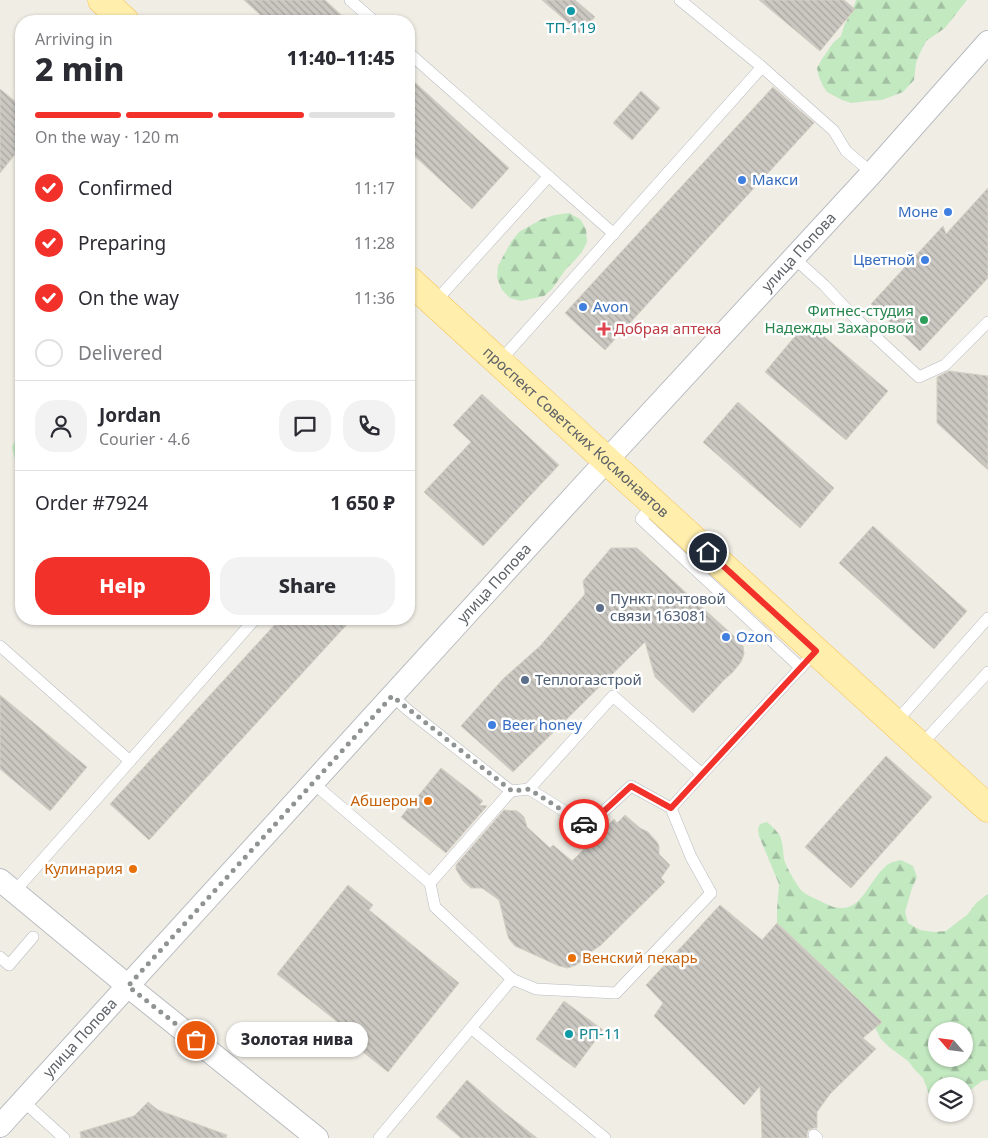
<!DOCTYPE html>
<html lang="en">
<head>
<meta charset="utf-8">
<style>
  :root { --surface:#fff; --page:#f2f2f3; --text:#2b2b33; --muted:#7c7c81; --line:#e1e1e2; --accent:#f2312a }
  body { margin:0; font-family:"Noto Sans",sans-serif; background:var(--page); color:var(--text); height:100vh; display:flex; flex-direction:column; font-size:19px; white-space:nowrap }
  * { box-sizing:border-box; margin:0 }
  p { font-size:16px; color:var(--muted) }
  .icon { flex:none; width:28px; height:28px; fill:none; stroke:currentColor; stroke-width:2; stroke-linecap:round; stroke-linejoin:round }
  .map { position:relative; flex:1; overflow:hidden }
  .panel { position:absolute; left:15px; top:15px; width:400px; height:610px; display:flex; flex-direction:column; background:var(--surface); border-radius:20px; box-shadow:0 1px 4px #0004 }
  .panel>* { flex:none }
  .needle { width:32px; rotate:298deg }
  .buttons { position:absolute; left:928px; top:1022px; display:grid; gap:10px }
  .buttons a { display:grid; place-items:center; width:45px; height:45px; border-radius:50%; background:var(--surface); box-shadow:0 1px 4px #0004; font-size:25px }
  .pin { position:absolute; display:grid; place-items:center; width:42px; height:42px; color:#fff; margin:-21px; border:2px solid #fff; border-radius:50%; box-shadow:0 1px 5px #0007 }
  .courier { position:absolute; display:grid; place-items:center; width:50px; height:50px; margin:-25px; border:4px solid #f2312a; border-radius:50%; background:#fff; color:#222; box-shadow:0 1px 6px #0007 }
  .bubble { position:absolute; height:35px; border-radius:18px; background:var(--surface); box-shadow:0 1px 4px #0004; font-size:16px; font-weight:800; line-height:35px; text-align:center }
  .overview em { font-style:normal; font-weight:800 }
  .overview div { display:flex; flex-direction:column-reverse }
  .overview { display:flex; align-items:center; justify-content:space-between; height:85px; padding:0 20px }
  h1 { font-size:32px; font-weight:800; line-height:38px }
  .bar { display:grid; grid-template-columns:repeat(4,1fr); gap:8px 5px; align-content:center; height:60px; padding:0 20px }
  .bar i { height:6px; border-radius:4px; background:var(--line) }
  .bar .on { background:var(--accent) }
  .bar p { grid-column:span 4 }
  .line { display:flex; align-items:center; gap:12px; padding:0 20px; border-top:1px solid var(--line) }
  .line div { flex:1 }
  .round { display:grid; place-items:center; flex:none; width:52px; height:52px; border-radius:20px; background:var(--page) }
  ol { padding:0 20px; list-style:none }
  li { display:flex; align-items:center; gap:15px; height:55px }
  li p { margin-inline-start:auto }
  li .icon { padding:5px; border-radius:50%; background:var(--accent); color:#fff; stroke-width:4 }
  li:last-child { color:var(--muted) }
  li i { width:28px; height:28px; border:2px solid var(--line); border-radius:50% }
  .primary-button { display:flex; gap:10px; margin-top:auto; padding:10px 20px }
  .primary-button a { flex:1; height:58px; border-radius:20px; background:var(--accent); color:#fff; font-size:20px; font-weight:800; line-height:58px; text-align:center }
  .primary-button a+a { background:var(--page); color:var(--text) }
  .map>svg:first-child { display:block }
  .forest { fill:url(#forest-firs); fill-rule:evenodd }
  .pitch { fill:#c3e9c1 }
  .building { fill:url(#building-back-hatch); stroke:#d5cfc3 }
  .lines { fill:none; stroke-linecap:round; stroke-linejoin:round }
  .service-casing { stroke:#b8bbc0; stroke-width:12 }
  .minor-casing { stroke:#b8bbc0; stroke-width:24 }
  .primary-casing { stroke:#f8c456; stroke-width:29 }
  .service { stroke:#fff; stroke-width:11 }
  .minor { stroke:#fff; stroke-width:22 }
  .primary { stroke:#ffeeac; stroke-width:28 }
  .done { stroke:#909393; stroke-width:5; stroke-dasharray:0 9 }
  .route { stroke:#f2312a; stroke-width:6 }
  .culture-dot { fill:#0f9aa8; stroke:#fff; stroke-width:2 }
  .shop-dot { fill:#3f7fe0; stroke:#fff; stroke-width:2 }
  .leisure-dot { fill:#2e9e5b; stroke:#fff; stroke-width:2 }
  .health-dot { fill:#e0444e; stroke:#fff; stroke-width:2 }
  .service-dot { fill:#5c6f8a; stroke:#fff; stroke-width:2 }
  .food-dot { fill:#e8710a; stroke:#fff; stroke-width:2 }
  .labels { text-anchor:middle; stroke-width:5; stroke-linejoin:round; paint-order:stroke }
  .culture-label { font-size:15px; fill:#0d838f; stroke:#fff }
  .shop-label { font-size:15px; fill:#366cbe; stroke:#fff; text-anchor:start }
  .street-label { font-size:15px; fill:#5d6267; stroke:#fff }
  .leisure-label { font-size:15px; fill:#27864d; stroke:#fff; text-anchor:end }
  .health-label { font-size:15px; fill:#be3a42; stroke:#fff; text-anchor:start }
  .service-label { font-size:15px; fill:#4e5e75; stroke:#fff; text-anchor:start }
  .food-label { font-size:15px; fill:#c56008; stroke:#fff; text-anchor:end }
</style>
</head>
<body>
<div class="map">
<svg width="988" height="1138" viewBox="0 0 988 1138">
  <defs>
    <pattern id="forest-firs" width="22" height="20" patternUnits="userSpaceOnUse" patternTransform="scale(1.25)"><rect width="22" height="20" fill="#c3e9c1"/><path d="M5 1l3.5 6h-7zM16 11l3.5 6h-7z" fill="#a2c0a1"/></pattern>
    <pattern id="building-back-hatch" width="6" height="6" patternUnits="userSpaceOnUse" patternTransform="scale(1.25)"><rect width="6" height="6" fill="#cbc8c2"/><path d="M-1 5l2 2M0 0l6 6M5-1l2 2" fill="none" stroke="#a8a6a1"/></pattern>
  </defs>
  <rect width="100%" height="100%" fill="#f0ede5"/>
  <g class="forest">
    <polygon points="856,0 967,0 945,28 926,41 919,55 916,63 914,80 903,92 882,100 867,101 851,103 842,100 827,92 823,86 819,77 817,68 822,59 833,43 841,36 844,26 853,9"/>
    <polygon points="569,213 580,219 586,229 587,242 582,252 574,261 566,269 552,289 544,296 521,301 510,298 502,290 497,278 498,266 511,242 519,232 542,219 555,215"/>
    <path d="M 767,822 C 772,826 777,831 780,836 C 783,843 783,852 784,859 C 786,867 797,886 803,892 C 808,896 817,899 824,903 C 861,922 865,883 887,865 C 891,862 897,861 901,860 L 913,866 L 917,877 L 912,888 L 905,912 L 908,923 L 920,930 L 934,932 L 946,931 L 968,914 L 976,903 L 988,894 L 988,1080 L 982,1081 L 964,1095 L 964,1086 L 936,1086 L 936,1106 L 932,1101 L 923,1078 L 915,1070 L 908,1061 L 889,1047 L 881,1039 L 864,1007 L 777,923 L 777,909 L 779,884 L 759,836 L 758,829 L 760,824 ZM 936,1031 L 964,1031 L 964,1059 L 936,1059 Z"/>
  </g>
  <polygon class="pitch" points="21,428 21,470 16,464 12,447"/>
  <g class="building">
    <polygon points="244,0 325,0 348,21 267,21"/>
    <polygon points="542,0 575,0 595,17 580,33"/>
    <polygon points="759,0 844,0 855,9 820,51"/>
    <polygon points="409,77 509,168 472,209 409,151"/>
    <polygon points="773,87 814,123 605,350 565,313"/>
    <polygon points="0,89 21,106 21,147 0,173"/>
    <polygon points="641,91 660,108 632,140 613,123"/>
    <polygon points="988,188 988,278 920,351 871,304 943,226 946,234"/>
    <polygon points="807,322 888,391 846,440 765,372"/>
    <polygon points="949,371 988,376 988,470 937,423 937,377"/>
    <polygon points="482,394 559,465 483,546 424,492 471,442 453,425"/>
    <polygon points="738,402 834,488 800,528 703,442"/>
    <polygon points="873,526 967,611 934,649 839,563"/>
    <polygon points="611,548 637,548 737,639 743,646 744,654 741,662 732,673 725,679 693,713 655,677 645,642 513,772 461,726 503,679 540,646 585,594 583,581"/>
    <polygon points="280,619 352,619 149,840 110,804"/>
    <polygon points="0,695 87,767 50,811 0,769"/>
    <polygon points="886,756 932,797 851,888 805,847"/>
    <polygon points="441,768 483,801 479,805 487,806 446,853 401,817"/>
    <polygon points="504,810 517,811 521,814 524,817 527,827 550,848 553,845 572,861 614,819 617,823 625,815 640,828 648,832 657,842 659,846 659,854 670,865 661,878 665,882 601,945 588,954 583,960 576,965 568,968 559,966 515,946 509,939 507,933 499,900 482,888 471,888 463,881 456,869 456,865"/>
    <polygon points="348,885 373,905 369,910 459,983 388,1072 363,1052 368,1046 277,974"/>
    <polygon points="720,905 762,940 777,923 882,1022 863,1038 876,1049 830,1094 817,1112 817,1128 813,1128 808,1130 807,1134 807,1138 762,1138 760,1086 744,1105 654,1016 663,1003 646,985"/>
    <polygon points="564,1001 603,1030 575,1068 536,1039"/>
    <polygon points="467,1080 504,1112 537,1138 461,1138 436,1117"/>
    <polygon points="148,1102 158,1110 227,1135 226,1138 81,1138 80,1132 134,1116"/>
  </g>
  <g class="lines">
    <g class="service-casing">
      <g id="service">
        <polyline points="350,0 374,21"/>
        <polyline points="680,0 762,67 834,131 846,151 872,173"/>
        <polyline points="409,53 614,234"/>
        <polyline points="794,258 824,285 853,316 919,377 945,365 988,322"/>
        <polyline points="434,303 548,177"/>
        <polyline points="499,362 762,67"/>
        <polyline points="654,503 641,519 801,668"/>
        <polyline points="0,646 130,761 14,892"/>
        <polyline points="895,723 988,618"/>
        <polyline points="920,746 988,672"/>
        <polyline points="130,761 255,619"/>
        <polyline points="313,783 430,883 435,907 512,979 536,989 616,993 711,893 691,857 671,808 631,786 588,826 529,789 511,791 409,711 392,696"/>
        <polyline points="529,789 613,696 702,774 816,651"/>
        <polyline points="671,808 702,774"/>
        <polyline points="430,883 511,791"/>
        <polyline points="0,957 9,965 33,937"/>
        <polyline points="471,1028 605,1138"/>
        <polyline points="23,1101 64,1138"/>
        <polyline points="814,1135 817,1138"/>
        <polyline points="379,1138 512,979"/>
      </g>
    </g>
    <g class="minor-casing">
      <g id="minor">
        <polyline points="0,880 128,986 317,1138"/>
        <path id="s1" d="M 0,1126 L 585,484 L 872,173 L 988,42"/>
      </g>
    </g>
    <g class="primary-casing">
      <g id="primary">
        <polyline points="102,0 125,21"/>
        <path id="s2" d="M 409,280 L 988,808"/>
      </g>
    </g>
    <use href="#service" class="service"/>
    <use href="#minor" class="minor"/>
    <use href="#primary" class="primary"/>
  </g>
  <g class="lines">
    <polyline class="done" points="196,1040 128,986 392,696 512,791 529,789 584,824"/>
    <polyline class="route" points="584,824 588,826 631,786 671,808 816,651 708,552"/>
  </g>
  <g class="culture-dot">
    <circle cx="571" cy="11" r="5"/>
    <circle cx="569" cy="1034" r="5"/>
  </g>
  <g class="shop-dot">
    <circle cx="742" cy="180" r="5"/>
    <circle cx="948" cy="212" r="5"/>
    <circle cx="925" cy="260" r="5"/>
    <circle cx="583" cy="307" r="5"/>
    <circle cx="726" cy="637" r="5"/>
    <circle cx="492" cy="725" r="5"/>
  </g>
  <circle class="leisure-dot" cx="924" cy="320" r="5"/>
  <path class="health-dot" d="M601.5 321.5h5v5h5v5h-5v5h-5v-5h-5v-5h5z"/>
  <g class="service-dot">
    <circle cx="600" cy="608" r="5"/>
    <circle cx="525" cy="680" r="5"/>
  </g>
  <g class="food-dot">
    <circle cx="428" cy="801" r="5"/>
    <circle cx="133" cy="869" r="5"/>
    <circle cx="572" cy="958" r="5"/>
  </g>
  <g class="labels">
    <g class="culture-label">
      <text x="571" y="33">ТП-119</text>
      <text x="579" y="1039" text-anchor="start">РП-11</text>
    </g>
    <g class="shop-label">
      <text x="752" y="185">Макси</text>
      <text x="938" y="217" text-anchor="end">Моне</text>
      <text x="915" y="265" text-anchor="end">Цветной</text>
      <text x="593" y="312">Avon</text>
      <text x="736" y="642">Ozon</text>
      <text x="502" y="730">Beer honey</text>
    </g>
    <g class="street-label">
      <text dy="5" stroke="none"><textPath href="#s1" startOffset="1184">улица Попова</textPath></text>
      <text dy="5" stroke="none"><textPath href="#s2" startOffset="226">проспект Советских Космонавтов</textPath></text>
      <text dy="5" stroke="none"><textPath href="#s1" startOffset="734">улица Попова</textPath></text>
      <text dy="5" stroke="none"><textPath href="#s1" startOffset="119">улица Попова</textPath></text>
    </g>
    <g class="leisure-label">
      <text x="914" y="316">Фитнес-студия<tspan x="914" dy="17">Надежды Захаровой</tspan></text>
    </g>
    <g class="health-label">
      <text x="614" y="334">Добрая аптека</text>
    </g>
    <g class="service-label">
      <text x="610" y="604">Пункт почтовой<tspan x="610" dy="17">связи 163081</tspan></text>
      <text x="535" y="685">Теплогазстрой</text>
    </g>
    <g class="food-label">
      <text x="418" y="806">Абшерон</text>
      <text x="123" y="874">Кулинария</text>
      <text x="582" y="963" text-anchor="start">Венский пекарь</text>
    </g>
  </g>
</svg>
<div class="buttons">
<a><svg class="needle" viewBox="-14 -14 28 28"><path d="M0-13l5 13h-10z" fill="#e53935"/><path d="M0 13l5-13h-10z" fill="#7c7c81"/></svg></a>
<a><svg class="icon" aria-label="layers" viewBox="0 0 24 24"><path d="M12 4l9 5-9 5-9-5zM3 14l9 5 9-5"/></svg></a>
</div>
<div class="pin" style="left:196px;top:1040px;background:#ea580c"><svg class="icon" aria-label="bag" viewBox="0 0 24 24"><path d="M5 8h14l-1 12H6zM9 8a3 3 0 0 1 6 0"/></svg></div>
<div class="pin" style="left:708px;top:552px;background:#1f2937"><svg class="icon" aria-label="home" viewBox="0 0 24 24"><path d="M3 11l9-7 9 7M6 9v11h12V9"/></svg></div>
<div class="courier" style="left:584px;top:824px"><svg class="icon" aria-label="car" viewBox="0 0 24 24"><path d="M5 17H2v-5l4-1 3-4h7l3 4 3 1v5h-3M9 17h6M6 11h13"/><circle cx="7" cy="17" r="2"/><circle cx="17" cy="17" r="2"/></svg></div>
<div class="bubble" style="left:226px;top:1022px;width:142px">Золотая нива</div>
<section class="panel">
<div class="overview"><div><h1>2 min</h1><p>Arriving in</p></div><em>11:40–11:45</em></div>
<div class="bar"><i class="on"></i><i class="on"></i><i class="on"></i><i></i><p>On the way · 120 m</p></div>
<ol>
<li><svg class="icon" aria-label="check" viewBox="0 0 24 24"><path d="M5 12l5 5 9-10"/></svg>Confirmed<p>11:17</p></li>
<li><svg class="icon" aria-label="check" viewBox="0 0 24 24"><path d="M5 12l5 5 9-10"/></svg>Preparing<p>11:28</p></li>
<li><svg class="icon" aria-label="check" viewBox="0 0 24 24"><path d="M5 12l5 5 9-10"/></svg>On the way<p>11:36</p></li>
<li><i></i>Delivered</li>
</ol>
<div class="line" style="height:90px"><a class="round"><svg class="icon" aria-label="person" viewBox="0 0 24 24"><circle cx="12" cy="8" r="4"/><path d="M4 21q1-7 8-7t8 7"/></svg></a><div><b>Jordan</b><p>Courier · 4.6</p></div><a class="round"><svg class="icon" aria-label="chat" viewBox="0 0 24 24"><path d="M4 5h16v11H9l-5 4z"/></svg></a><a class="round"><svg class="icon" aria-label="phone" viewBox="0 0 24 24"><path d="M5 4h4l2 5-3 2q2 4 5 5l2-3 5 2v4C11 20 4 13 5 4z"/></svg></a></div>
<div class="line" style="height:65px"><div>Order #7924</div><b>1 650 ₽</b></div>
<div class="primary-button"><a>Help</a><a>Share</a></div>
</section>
</div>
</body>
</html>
